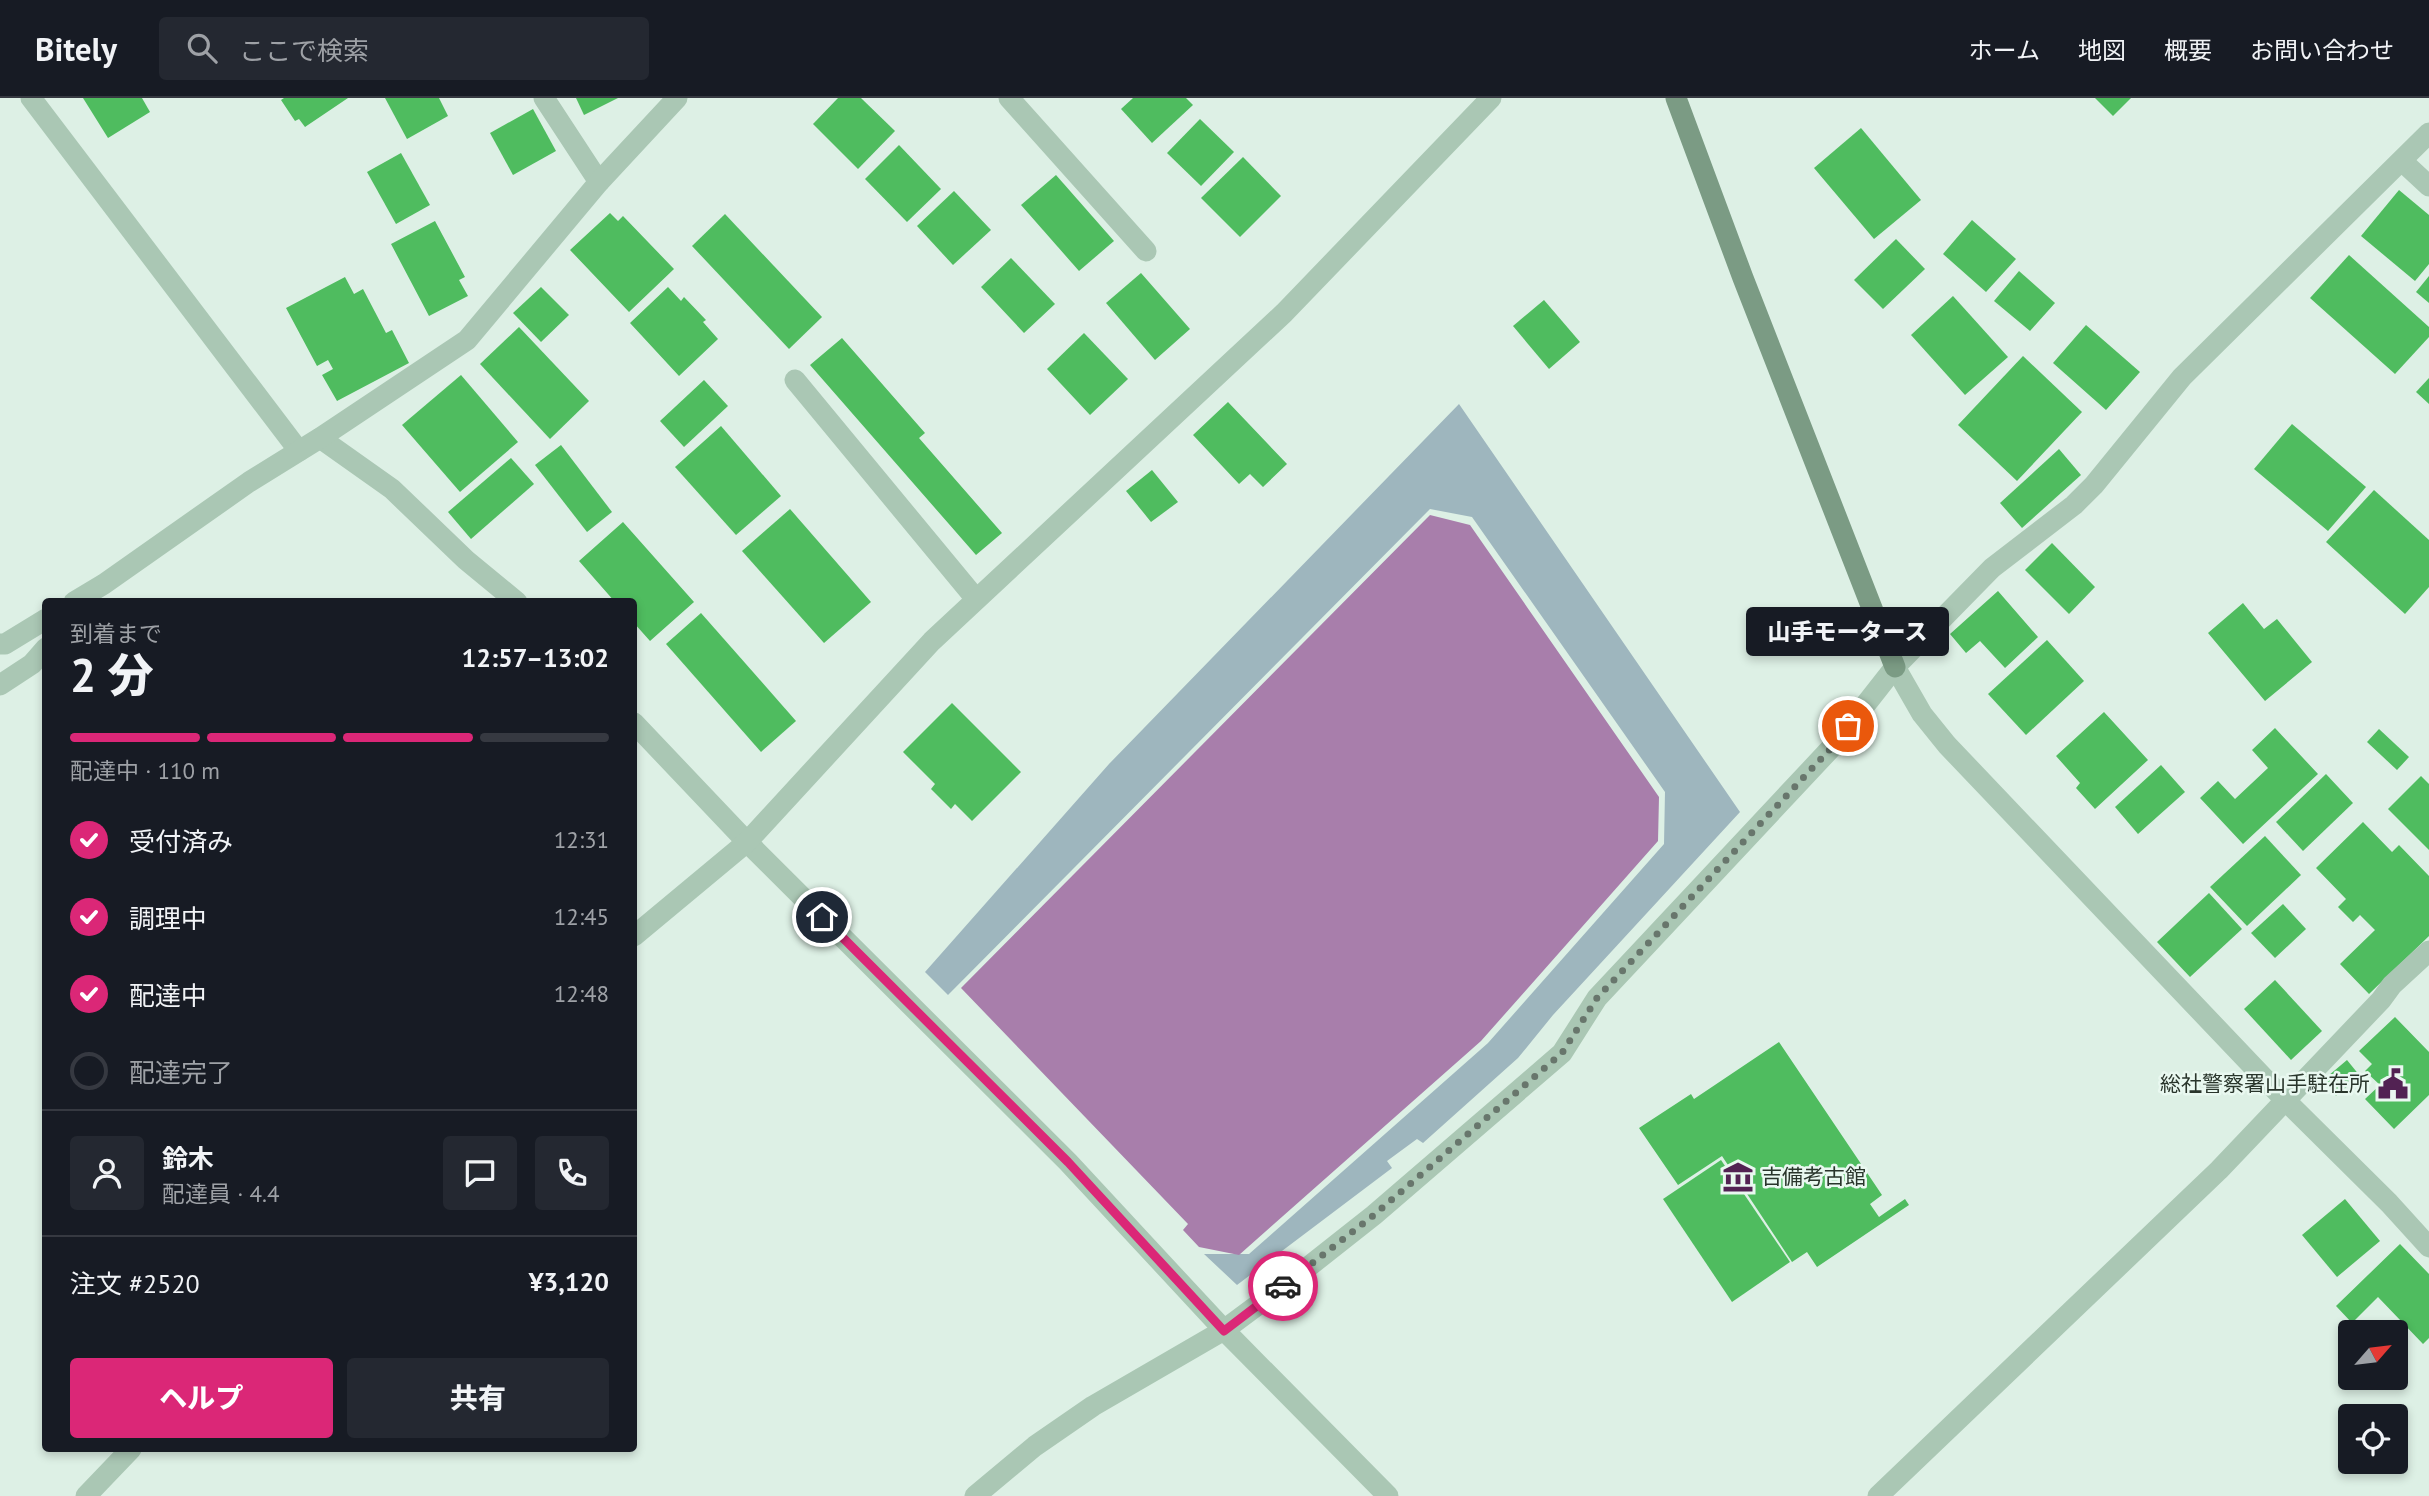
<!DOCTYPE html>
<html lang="ja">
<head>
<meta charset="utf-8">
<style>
  :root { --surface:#171b24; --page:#242831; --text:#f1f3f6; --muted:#9ea1a6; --line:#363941; --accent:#db2777 }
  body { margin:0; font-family:"PT Sans","Noto Sans JP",sans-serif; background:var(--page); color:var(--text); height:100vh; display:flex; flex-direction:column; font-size:26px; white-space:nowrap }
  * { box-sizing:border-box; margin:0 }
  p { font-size:23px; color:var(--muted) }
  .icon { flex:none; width:38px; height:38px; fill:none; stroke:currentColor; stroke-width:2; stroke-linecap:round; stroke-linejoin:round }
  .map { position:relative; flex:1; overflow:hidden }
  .sheet { position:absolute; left:42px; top:500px; width:595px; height:854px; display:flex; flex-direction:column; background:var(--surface); border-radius:7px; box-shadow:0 4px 10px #0003 }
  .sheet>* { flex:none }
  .needle { width:46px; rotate:62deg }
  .buttons { position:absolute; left:2338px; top:1222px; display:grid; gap:14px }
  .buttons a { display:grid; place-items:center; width:70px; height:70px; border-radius:7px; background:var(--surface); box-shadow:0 4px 10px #0003; font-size:35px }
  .pin { position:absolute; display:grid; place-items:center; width:60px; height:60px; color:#fff; margin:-30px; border:4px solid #fff; border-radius:50%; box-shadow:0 2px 7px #0007 }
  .courier { position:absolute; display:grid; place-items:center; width:70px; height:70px; margin:-35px; border:5px solid #db2777; border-radius:50%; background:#fff; color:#222; box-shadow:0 2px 9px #0007 }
  .bubble { position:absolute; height:49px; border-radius:7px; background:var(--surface); box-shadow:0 4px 10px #0003; font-size:23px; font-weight:800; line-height:49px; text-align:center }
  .overview em { font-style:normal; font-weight:800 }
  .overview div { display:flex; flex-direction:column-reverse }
  .overview { display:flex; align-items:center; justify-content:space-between; height:119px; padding:0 28px }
  h1 { font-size:46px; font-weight:800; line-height:52px }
  .bar { display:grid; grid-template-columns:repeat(4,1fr); gap:10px 7px; align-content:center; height:84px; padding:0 28px }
  .bar i { height:9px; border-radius:5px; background:var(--line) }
  .bar .selected { background:var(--accent) }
  .bar p { grid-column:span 4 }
  .line { display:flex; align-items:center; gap:18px; padding:0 28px; border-top:2px solid var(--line) }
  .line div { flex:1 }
  .round { display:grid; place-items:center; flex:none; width:74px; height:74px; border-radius:7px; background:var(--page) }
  ol { padding:0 28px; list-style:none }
  li { display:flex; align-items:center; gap:21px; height:77px }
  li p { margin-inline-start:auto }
  li .icon { padding:7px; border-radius:50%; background:var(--accent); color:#fff; stroke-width:4 }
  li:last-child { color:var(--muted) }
  li i { width:38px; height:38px; border:4px solid var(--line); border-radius:50% }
  .action { display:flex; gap:14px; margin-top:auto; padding:14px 28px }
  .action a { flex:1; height:80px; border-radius:7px; background:var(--accent); color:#fff; font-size:28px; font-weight:800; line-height:80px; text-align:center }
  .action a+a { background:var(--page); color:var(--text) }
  header { display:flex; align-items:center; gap:42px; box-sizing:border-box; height:98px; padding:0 35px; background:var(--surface); border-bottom:2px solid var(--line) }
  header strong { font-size:33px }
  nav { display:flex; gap:38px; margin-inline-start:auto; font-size:24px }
  .search { width:490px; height:63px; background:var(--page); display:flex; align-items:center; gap:18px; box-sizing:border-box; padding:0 24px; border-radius:7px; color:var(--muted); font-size:26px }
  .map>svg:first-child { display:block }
  .green { fill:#9eb6be }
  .water { fill:#a87eab }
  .building { fill:#4fbc5f }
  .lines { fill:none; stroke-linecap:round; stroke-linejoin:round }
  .street { stroke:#aac7b4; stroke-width:21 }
  .secondary { stroke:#7b9b84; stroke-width:21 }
  .done { stroke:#68766c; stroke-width:7; stroke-dasharray:0 12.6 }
  .route { stroke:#db2777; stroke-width:9 }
  .labels { text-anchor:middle; stroke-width:5; stroke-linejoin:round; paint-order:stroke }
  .poi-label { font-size:21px; fill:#29352b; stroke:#e9f8f0; text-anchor:end }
</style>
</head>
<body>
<header>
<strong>Bitely</strong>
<div class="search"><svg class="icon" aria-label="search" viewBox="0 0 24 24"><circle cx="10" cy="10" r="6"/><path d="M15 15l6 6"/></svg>ここで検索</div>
<nav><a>ホーム</a><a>地図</a><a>概要</a><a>お問い合わせ</a></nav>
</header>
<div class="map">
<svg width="2429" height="1398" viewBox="0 0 2429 1398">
  <rect width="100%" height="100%" fill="#ddf0e5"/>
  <polygon class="green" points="1459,306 1740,714 1553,917 1518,960 1423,1045 1417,1041 1387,1063 1392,1070 1237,1187 1204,1156 1249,1156 1488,945 1664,746 1665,694 1472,419 1430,411 948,897 925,874 1109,666"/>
  <polygon class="water" points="1430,417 1470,427 1659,699 1658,743 1481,943 1239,1157 1199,1149 1183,1132 1188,1126 961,890"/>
  <g class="building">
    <polygon points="83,0 142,0 150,14 108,40"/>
    <polygon points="284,0 348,0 305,29 299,21 295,23 281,2"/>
    <polygon points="385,0 439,0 448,18 407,41"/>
    <polygon points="576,0 618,0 584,17"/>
    <polygon points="838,0 861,0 895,33 858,71 813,26"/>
    <polygon points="1133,0 1186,0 1193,7 1152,45 1121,11"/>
    <polygon points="2095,0 2131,0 2113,18"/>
    <polygon points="533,11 556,53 513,77 490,35"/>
    <polygon points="1200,21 1234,54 1201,88 1167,55"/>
    <polygon points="1861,30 1921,102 1874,141 1814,70"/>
    <polygon points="899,47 941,91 907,124 865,81"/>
    <polygon points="401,55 430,107 396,126 367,74"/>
    <polygon points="1243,59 1281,98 1240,139 1201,100"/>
    <polygon points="1056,77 1114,143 1079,173 1021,107"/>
    <polygon points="2399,92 2429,117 2429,166 2415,183 2361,138"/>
    <polygon points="954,93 991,132 953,167 917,128"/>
    <polygon points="610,115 618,123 623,118 674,171 629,214 570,152"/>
    <polygon points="725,116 822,219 789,251 692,148"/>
    <polygon points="1972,122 2016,161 1986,194 1943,156"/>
    <polygon points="435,123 465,179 459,182 468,198 429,218 391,146"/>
    <polygon points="1896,141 1925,171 1883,211 1854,182"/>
    <polygon points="2349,157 2429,229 2429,239 2395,276 2310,200"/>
    <polygon points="1011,160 1055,206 1024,235 981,189"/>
    <polygon points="2019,173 2055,205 2030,233 1994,203"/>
    <polygon points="1141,175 1190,231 1155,262 1106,205"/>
    <polygon points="2429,178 2429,205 2416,194"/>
    <polygon points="345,179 354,196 363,191 386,235 392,232 409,265 337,303 322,277 333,271 328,262 317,268 286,210"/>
    <polygon points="541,189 569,217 541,244 513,215"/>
    <polygon points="668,189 681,203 684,199 706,222 703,224 718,241 679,278 630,225"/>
    <polygon points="1953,198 2008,259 1965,297 1911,237"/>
    <polygon points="1544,202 1580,244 1549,271 1513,228"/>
    <polygon points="2086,227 2140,274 2106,312 2053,265"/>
    <polygon points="519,229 589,303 550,341 480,266"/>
    <polygon points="1084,235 1128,281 1090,317 1047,271"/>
    <polygon points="842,240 925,335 919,340 1002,435 976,457 810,267"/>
    <polygon points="2023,258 2082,314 2017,383 1958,327"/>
    <polygon points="461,277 518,344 460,394 402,327"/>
    <polygon points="2429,280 2429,306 2416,294"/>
    <polygon points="704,282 728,308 684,349 660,323"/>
    <polygon points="1228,304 1287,366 1263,389 1250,376 1239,386 1193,337"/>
    <polygon points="2292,326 2366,389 2328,433 2254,371"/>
    <polygon points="721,328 781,398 736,437 675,369"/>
    <polygon points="561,347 612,414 587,434 535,367"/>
    <polygon points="2059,351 2081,377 2022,430 2000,405"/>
    <polygon points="511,360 534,386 471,441 448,414"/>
    <polygon points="1152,372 1178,404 1151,424 1126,393"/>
    <polygon points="2374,392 2429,442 2429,489 2405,516 2326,444"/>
    <polygon points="790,411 871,504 824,545 742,453"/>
    <polygon points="623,424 694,504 650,543 634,525 634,504 615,504 579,463"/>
    <polygon points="2052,445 2095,489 2069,516 2025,472"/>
    <polygon points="1998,493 2038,539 2005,570 1980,543 1966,555 1950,536"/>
    <polygon points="2243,505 2264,531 2277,521 2312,564 2265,603 2208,535"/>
    <polygon points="701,515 796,623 761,654 666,546"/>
    <polygon points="2047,542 2084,583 2026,637 1988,596"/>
    <polygon points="952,605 1021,674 972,723 955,706 951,711 931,691 935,686 903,654"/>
    <polygon points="2104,614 2148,662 2095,711 2076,690 2080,685 2056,658"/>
    <polygon points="2275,630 2318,676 2243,746 2200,700 2218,683 2235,701 2268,670 2252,652"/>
    <polygon points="2379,631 2409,659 2397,672 2367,644"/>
    <polygon points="2161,667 2185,694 2138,736 2115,709"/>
    <polygon points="2326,676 2353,705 2303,753 2276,724"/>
    <polygon points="2421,678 2429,686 2429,752 2388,711"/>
    <polygon points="2363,724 2392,754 2399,747 2429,778 2429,838 2369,896 2340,866 2375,832 2360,817 2353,824 2338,809 2346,801 2316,770"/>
    <polygon points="2265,738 2301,777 2247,828 2210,789"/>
    <polygon points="2209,795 2242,831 2190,879 2157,844"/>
    <polygon points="2283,806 2306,831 2275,860 2251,835"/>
    <polygon points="2275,882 2322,933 2291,962 2244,911"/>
    <polygon points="2395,919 2429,954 2429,997 2394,1031 2365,1001 2380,987 2365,973 2372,966 2359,953"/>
    <polygon points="1779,944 1882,1097 1870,1106 1879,1119 1905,1101 1909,1107 1817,1169 1807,1154 1792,1164 1722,1058 1678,1087 1639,1030 1691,996 1694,1001"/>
    <polygon points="2347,962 2360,978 2336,998 2322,983"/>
    <polygon points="1721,1062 1790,1164 1732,1204 1663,1101"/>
    <polygon points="2345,1101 2380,1143 2337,1179 2302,1137"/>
    <polygon points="2400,1146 2429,1176 2429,1240 2423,1246 2378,1199 2352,1225 2336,1208"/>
  </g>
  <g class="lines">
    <g class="street">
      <polyline points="31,0 299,353"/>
      <polyline points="544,0 599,84"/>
      <polyline points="1009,0 1146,153"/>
      <polyline points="2402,63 2429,88"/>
      <polyline points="795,282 976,501"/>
      <polyline points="320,340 392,391 466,462 517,504"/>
      <polyline points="74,504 104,486 249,384 320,340 467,242 599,84 677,0"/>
      <polyline points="0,546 5,546 46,521"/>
      <polyline points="1895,569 1922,616 1947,647 2285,1002 2389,1105 2429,1149"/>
      <polyline points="0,587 32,566 46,550"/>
      <polyline points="634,625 747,744 1068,1064 1224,1232 1388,1398"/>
      <polyline points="634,838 747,744 932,543 1284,215 1491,0"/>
      <polyline points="86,1398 131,1351"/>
      <polyline points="975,1398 1035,1348 1093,1308 1224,1232 1298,1177 1374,1117 1562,955 1597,900 1833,648 1895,569 1992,470 2074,407 2094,387 2182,279 2429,35"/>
      <polyline points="1878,1398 2219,1072 2381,902 2392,887 2429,853"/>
    </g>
    <polyline class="secondary" points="1676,0 1743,180 1895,569"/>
  </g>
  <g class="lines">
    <polyline class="done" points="1283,1188 1374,1117 1562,955 1597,900 1833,648 1848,628"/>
    <polyline class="route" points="822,819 1068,1064 1224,1233 1283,1188"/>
  </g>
  <defs>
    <g id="civic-bare" transform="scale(2.415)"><path d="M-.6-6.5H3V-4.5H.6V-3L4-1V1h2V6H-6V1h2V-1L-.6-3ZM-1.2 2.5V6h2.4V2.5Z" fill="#522253" stroke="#e9f8f0" stroke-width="2.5" paint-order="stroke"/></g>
    <g id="museum-bare" transform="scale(2.415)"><path d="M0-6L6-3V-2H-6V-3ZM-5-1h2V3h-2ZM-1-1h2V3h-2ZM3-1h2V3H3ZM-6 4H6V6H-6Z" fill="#522253" stroke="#e9f8f0" stroke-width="2.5" paint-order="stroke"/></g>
  </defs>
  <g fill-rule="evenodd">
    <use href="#civic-bare" x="2393" y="986"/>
    <use href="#museum-bare" x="1738" y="1079"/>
  </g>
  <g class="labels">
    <g class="poi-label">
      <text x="2370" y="993">総社警察署山手駐在所</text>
      <text x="1761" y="1086" text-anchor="start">吉備考古館</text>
    </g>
  </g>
</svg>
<div class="buttons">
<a><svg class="needle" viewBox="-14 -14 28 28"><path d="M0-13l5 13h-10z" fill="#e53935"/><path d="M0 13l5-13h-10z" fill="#9ea1a6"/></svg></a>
<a><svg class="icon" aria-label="locate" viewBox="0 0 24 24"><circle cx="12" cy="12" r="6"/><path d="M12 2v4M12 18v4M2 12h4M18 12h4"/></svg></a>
</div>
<div class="pin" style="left:1848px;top:628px;background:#ea580c"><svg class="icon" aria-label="bag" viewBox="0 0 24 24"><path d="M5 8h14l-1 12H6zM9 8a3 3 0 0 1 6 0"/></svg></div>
<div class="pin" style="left:822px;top:819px;background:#1f2937"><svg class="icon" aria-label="home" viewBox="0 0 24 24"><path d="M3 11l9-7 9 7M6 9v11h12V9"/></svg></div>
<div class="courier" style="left:1283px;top:1188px"><svg class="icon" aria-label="car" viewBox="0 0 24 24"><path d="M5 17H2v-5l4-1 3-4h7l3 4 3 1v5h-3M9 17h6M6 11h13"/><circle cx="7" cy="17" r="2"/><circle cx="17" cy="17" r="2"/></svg></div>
<div class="bubble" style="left:1746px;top:509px;width:203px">山手モータース</div>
<section class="sheet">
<div class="overview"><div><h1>2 分</h1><p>到着まで</p></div><em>12:57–13:02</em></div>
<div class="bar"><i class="selected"></i><i class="selected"></i><i class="selected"></i><i></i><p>配達中 · 110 m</p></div>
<ol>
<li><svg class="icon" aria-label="check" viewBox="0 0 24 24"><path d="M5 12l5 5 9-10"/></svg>受付済み<p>12:31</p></li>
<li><svg class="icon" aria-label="check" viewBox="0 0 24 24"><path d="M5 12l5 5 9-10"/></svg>調理中<p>12:45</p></li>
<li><svg class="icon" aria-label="check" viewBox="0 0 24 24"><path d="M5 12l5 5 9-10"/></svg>配達中<p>12:48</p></li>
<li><i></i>配達完了</li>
</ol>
<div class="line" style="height:126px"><a class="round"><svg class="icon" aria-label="person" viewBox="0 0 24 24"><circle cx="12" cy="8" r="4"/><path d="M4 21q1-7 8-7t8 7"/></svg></a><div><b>鈴木</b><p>配達員 · 4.4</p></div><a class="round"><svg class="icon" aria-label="chat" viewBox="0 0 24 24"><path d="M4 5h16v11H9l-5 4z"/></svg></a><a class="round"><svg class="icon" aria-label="phone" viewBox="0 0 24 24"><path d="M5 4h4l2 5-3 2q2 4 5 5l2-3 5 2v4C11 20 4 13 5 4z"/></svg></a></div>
<div class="line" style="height:91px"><div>注文 #2520</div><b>¥3,120</b></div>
<div class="action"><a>ヘルプ</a><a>共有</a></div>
</section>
</div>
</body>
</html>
